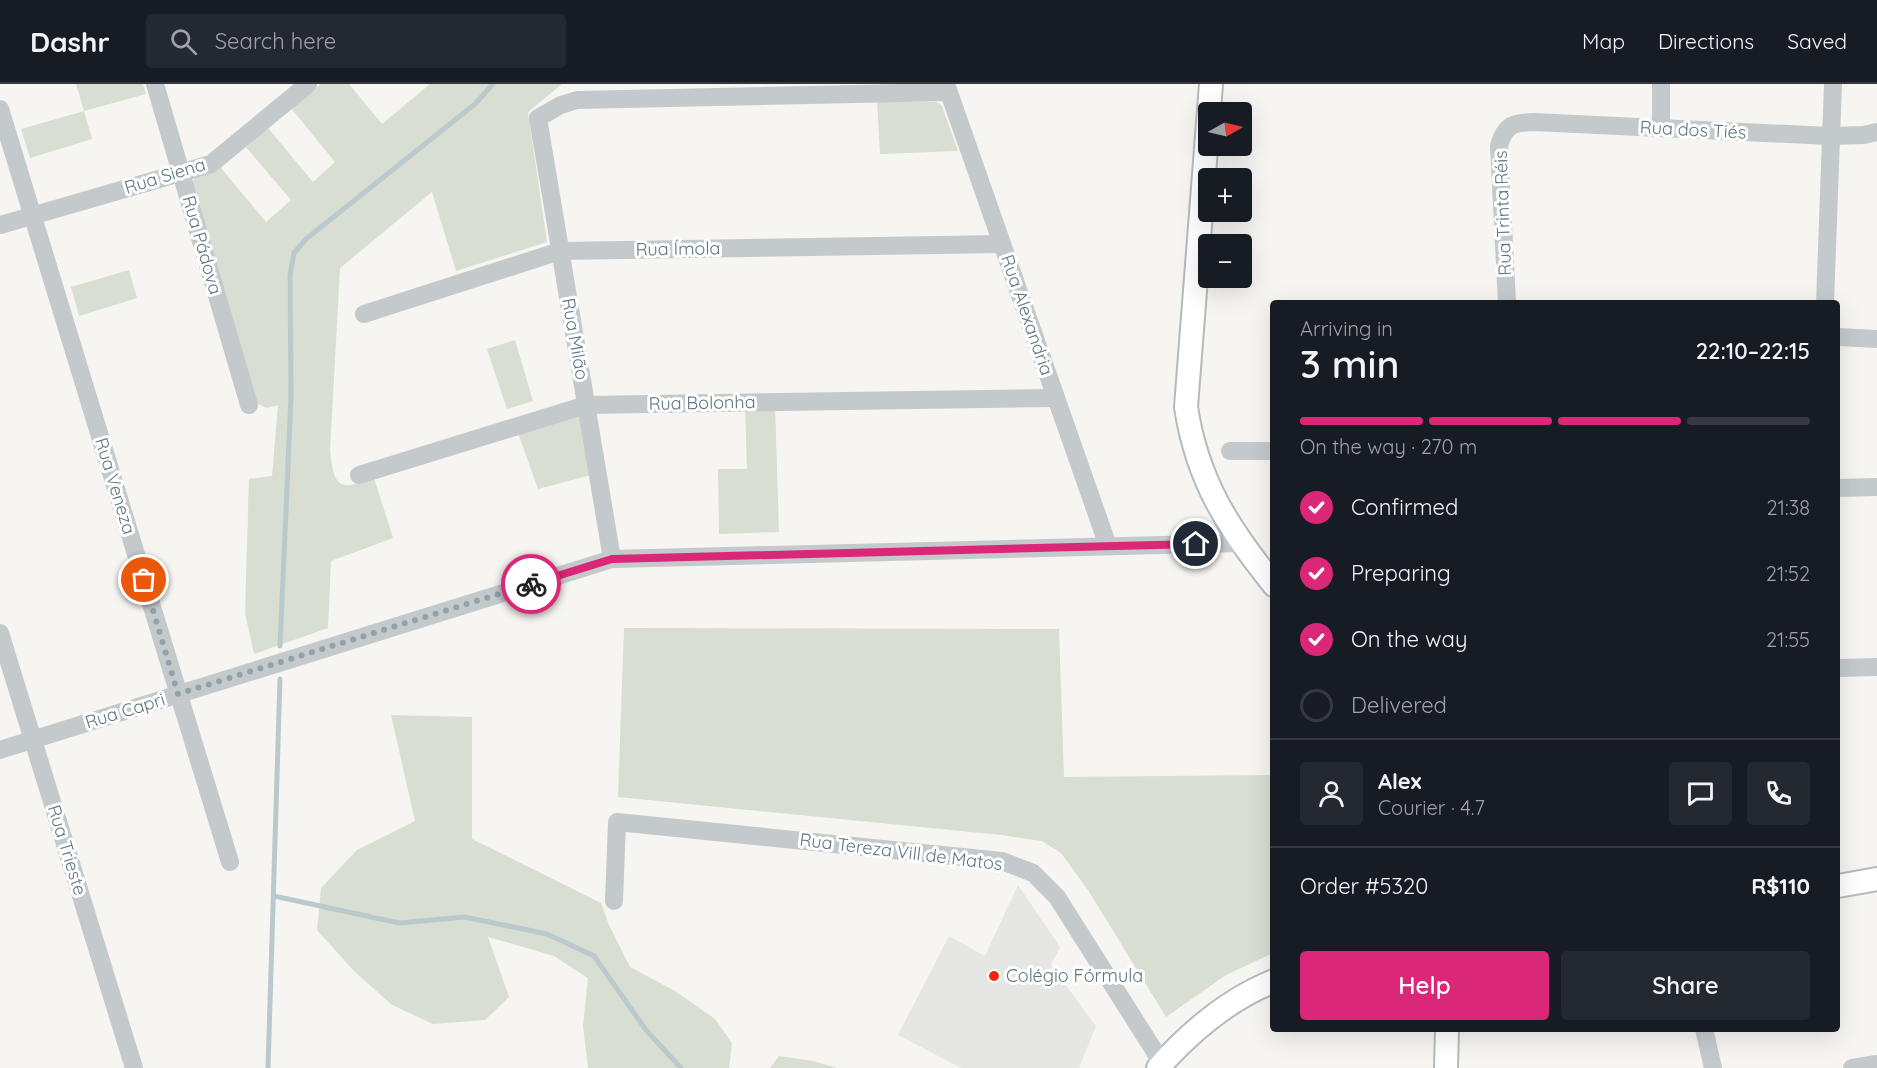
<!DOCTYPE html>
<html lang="en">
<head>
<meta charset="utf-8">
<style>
  :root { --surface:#171b24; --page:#242831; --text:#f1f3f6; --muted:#9ea1a6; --line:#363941; --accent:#db2777 }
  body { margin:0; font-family:Quicksand,sans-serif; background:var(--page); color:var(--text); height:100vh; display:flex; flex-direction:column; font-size:22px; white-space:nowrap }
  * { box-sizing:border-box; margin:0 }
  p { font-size:20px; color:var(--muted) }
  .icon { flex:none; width:33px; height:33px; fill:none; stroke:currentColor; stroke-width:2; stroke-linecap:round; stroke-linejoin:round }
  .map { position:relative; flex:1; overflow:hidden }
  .panel { position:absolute; left:1270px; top:216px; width:570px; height:732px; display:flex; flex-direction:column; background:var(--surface); border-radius:6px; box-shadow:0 6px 24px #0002 }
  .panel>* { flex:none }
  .needle { width:39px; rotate:82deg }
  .fabs { position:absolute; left:1198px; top:18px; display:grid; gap:12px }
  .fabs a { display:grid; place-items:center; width:54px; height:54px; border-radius:6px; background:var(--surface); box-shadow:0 6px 24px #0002; font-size:30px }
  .pin { position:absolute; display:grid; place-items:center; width:51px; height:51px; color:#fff; margin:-26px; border:3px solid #fff; border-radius:50%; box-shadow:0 2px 6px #0007 }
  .courier { position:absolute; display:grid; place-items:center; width:60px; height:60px; margin:-30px; border:4px solid #db2777; border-radius:50%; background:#fff; color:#222; box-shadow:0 2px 8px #0007 }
  .summary em { font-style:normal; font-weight:600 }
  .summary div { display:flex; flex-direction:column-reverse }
  .summary { display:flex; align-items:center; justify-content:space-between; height:102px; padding:0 30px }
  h1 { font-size:39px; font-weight:600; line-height:45px }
  .bar { display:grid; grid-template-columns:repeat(4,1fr); gap:9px 6px; align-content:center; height:72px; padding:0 30px }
  .bar i { height:8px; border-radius:4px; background:var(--line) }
  .bar .selected { background:var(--accent) }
  .bar p { grid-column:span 4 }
  .line { display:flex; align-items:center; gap:15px; padding:0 30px; border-top:2px solid var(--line) }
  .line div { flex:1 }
  .round { display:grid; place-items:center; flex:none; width:63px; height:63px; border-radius:6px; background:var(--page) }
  ol { padding:0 30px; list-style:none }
  li { display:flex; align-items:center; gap:18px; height:66px }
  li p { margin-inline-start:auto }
  li .icon { padding:6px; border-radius:50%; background:var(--accent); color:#fff; stroke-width:4 }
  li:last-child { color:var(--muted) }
  li i { width:33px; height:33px; border:3px solid var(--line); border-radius:50% }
  .primary-button { display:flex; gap:12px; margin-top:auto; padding:12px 30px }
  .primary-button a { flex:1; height:69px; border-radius:6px; background:var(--accent); color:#fff; font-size:24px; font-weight:600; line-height:69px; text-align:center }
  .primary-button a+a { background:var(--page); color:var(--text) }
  header { display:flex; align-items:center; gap:36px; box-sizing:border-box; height:84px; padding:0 30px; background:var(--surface); border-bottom:2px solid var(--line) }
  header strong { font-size:28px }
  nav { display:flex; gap:33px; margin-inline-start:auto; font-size:21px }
  .search { width:420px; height:54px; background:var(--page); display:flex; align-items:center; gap:15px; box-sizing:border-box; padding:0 21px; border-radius:6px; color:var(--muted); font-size:22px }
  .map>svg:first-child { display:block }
  .built { fill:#e6e7e5 }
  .green { fill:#d8ded2 }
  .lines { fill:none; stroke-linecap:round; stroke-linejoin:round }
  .stream { stroke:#bacacc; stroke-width:5 }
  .major-casing { stroke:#b5bbbd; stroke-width:26 }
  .minor { stroke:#c4c9cc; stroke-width:18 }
  .major { stroke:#fff; stroke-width:22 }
  .done { stroke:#93a2a8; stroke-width:6; stroke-dasharray:0 10.8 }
  .route { stroke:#db2777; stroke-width:8 }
  .poi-dot { fill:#f52412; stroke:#fff; stroke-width:2 }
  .labels { text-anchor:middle; stroke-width:6; stroke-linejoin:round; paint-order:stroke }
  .street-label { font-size:18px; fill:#5d7680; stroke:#fff }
  .poi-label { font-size:18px; fill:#5d7680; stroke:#fff; text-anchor:start }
</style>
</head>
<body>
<header>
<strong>Dashr</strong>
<div class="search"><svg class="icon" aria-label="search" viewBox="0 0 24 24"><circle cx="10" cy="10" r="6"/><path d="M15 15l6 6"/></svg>Search here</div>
<nav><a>Map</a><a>Directions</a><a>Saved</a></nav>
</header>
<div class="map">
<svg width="1877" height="984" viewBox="0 0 1877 984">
  <rect width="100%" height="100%" fill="#f6f5f1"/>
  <polygon class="built" points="1018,801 1060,863 1051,881 1096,942 1079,984 961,984 898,951 949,852 985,872"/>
  <g class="green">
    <polygon points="76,0 143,0 146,10 84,27 92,55 30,74 21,45 84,27"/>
    <path d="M 321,0 L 349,0 L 382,40 L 430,0 L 562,0 L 528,28 L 547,158 L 456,187 L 432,108 L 340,184 L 330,366 C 334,403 338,408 374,394 L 393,454 L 331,477 L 328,544 L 254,570 L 245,529 L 249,395 L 272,392 L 278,321 L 267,324 L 258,320 L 254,314 L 193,98 L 194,94 L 221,84 L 266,138 L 291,116 L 245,62 L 268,44 L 313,98 L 335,78 L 291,24 Z"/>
    <polygon points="877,17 937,18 942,22 958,67 880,70"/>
    <polygon points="129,186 137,214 79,232 71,203"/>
    <polygon points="515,256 533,317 507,325 487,265"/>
    <polygon points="745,322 775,322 779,448 719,450 718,385 747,385"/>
    <polygon points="580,328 591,391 538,405 517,346"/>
    <polygon points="624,544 1059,545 1064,693 1273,691 1273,869 1226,891 1166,933 1088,806 1061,769 1042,757 1001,751 618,713"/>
    <polygon points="391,631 472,633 472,755 601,819 609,841 630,883 675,907 715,935 732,959 729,984 588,984 583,942 588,894 554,872 488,853 509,913 485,936 433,940 392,921 353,886 317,846 321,804 357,766 415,737"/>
    <polygon points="779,972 813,977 837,984 770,984"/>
  </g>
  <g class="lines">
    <g class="stream">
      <polyline points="280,562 291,313 290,191 294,169 306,155 475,20 493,0"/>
      <polyline points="274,812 399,839 465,833 547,850 594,872 646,946 681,984"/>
      <polyline points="268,984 280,595"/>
    </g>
    <g class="major-casing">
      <g id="major">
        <path d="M 1211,0 L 1186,323 C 1197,396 1228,444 1274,501"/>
        <polyline points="1838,802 1877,795"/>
        <path d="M 1158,984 C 1189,949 1229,915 1274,897"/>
        <polyline points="1446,984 1447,945"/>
      </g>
    </g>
    <g class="minor">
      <polyline points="155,0 249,321"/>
      <polyline points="946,0 1108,462"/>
      <polyline points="0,25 230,778"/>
      <polyline points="1661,44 1661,0"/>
      <polyline points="0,141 211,80 308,0"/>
      <path d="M 1507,219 L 1499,62 C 1505,40 1513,39 1534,38 L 1830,52 L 1864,51 L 1877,48"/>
      <polyline points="1825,219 1833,0"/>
      <polyline points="364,230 560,167 1002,160"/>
      <polyline points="1838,253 1877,255"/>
      <polyline points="1230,367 1274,367"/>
      <polyline points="359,391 586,321 1055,314"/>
      <polyline points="1838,404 1877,403"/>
      <polyline points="612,475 538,34 561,21 577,16 948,8"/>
      <polyline points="0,549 134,984"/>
      <polyline points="1838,584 1877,583"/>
      <polyline points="0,666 612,475 1240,459"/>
      <polyline points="614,817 617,738 1002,777 1033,789 1057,813 1162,979"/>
      <polyline points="1704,945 1713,984"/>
      <polyline points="1852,984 1877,980"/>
    </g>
    <use href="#major" class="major"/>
  </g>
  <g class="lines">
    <polyline class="done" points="144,496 178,610 531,500"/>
    <polyline class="route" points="531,500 612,475 1196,460"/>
  </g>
  <circle class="poi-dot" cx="994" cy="892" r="6"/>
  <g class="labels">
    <g class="street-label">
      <text transform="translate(1693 46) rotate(3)" y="6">Rua dos Tiés</text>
      <text transform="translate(165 92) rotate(-17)" y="6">Rua Siena</text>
      <text transform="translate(1503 129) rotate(-92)" y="6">Rua Trinta Réis</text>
      <text transform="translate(202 161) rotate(74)" y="6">Rua Pádova</text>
      <text transform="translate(678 165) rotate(-1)" y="6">Rua Ímola</text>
      <text transform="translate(1027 231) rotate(71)" y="6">Rua Alexandria</text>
      <text transform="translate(575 255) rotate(80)" y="6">Rua Milão</text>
      <text transform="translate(702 319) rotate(-1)" y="6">Rua Bolonha</text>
      <text transform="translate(115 402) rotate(73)" y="6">Rua Veneza</text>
      <text transform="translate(125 627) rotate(-17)" y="6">Rua Capri</text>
      <text transform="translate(67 766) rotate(73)" y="6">Rua Trieste</text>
      <text transform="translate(901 768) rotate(7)" y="6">Rua Tereza Vill de Matos</text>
    </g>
    <g class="poi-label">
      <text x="1006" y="898">Colégio Fórmula</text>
    </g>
  </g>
</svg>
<div class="fabs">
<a><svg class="needle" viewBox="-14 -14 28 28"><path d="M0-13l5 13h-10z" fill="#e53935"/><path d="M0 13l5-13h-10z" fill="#9ea1a6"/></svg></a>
<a>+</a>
<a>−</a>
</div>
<div class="pin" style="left:144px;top:496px;background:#ea580c"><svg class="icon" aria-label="bag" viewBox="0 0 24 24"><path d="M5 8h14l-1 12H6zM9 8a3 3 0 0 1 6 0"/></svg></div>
<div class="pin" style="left:1196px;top:460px;background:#1f2937"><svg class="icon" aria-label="home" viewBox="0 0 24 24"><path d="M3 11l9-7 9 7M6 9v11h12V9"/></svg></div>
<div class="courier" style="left:531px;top:500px"><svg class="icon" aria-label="bike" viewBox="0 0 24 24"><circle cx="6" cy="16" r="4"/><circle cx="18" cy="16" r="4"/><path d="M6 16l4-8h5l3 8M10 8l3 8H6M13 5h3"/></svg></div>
<section class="panel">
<div class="summary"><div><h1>3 min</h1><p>Arriving in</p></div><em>22:10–22:15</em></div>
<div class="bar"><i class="selected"></i><i class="selected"></i><i class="selected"></i><i></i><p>On the way · 270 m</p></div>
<ol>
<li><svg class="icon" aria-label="check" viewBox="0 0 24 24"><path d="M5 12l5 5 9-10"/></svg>Confirmed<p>21:38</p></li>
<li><svg class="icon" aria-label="check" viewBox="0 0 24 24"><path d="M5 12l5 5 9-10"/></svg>Preparing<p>21:52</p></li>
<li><svg class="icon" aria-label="check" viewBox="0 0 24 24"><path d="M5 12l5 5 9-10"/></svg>On the way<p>21:55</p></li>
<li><i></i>Delivered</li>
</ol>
<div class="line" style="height:108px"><a class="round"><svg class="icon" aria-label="person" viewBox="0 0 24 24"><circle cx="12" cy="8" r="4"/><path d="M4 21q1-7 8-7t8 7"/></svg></a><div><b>Alex</b><p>Courier · 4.7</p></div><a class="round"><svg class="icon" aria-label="chat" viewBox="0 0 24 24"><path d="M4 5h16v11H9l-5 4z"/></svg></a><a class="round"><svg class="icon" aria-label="phone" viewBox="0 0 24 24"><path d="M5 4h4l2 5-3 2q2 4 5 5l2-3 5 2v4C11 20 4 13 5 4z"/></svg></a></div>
<div class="line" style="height:78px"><div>Order #5320</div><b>R$110</b></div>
<div class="primary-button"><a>Help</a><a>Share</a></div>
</section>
</div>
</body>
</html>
